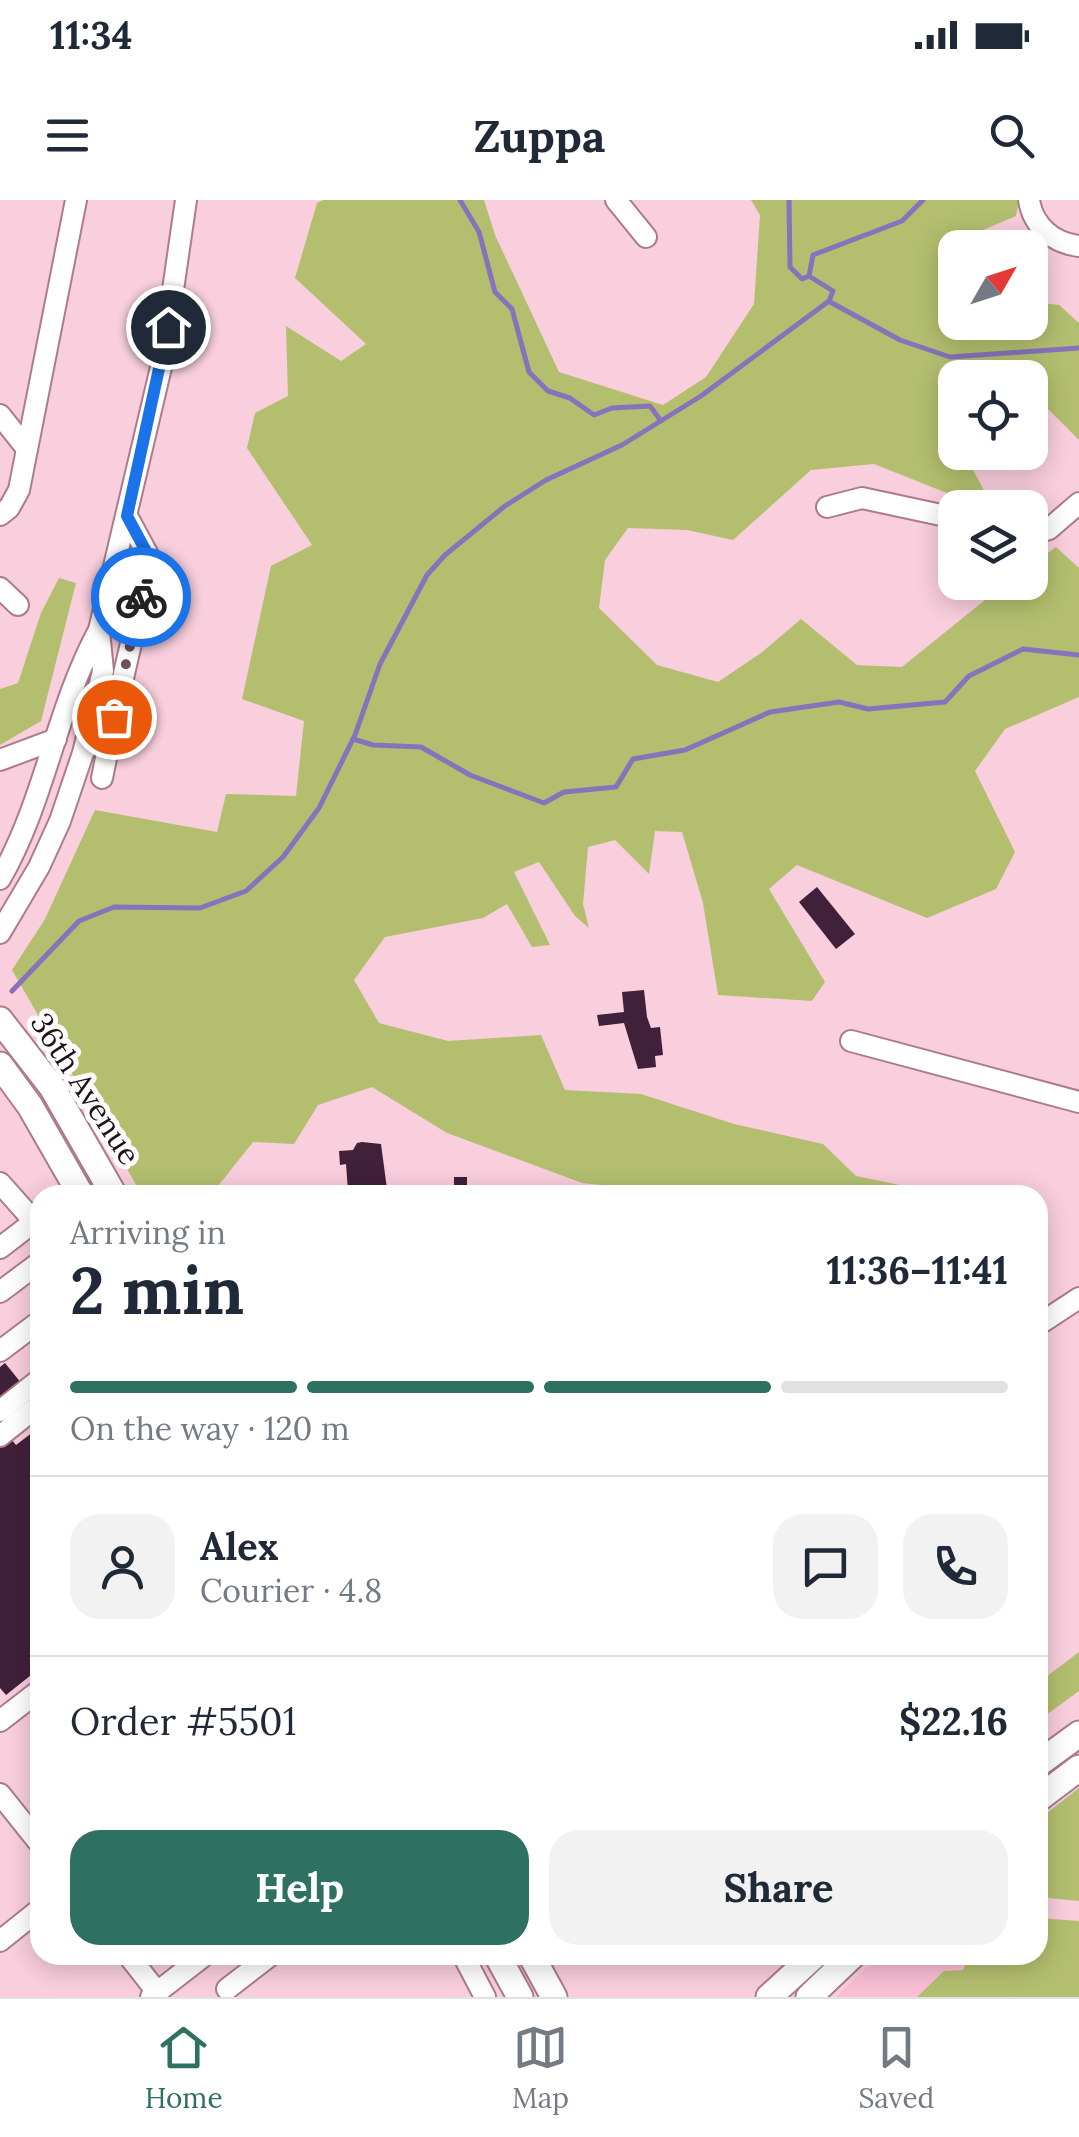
<!DOCTYPE html>
<html lang="en">
<head>
<meta charset="utf-8">
<style>
  :root { --surface:#fff; --page:#f2f2f3; --text:#1f2937; --muted:#747a83; --line:#e0e1e3; --accent:#2e7061 }
  body { margin:0; font-family:Lora,serif; background:var(--page); color:var(--text); height:100vh; display:flex; flex-direction:column; font-size:38px; white-space:nowrap }
  * { box-sizing:border-box; margin:0 }
  p { font-size:32px; color:var(--muted) }
  .icon { flex:none; width:55px; height:55px; fill:none; stroke:currentColor; stroke-width:2; stroke-linecap:round; stroke-linejoin:round }
  .map { position:relative; flex:1; overflow:hidden }
  .panel { position:absolute; left:30px; top:985px; width:1018px; height:780px; display:flex; flex-direction:column; background:var(--surface); border-radius:30px; box-shadow:0 5px 25px #0003 }
  .panel>* { flex:none }
  .needle { width:65px; rotate:51deg }
  .fabs { position:absolute; left:938px; top:30px; display:grid; gap:20px }
  .fabs a { display:grid; place-items:center; width:110px; height:110px; border-radius:20px; background:var(--surface); box-shadow:0 5px 25px #0003; font-size:50px }
  .pin { position:absolute; display:grid; place-items:center; width:85px; height:85px; color:#fff; margin:-42px; border:5px solid #fff; border-radius:50%; box-shadow:0 2px 10px #0007 }
  .courier { position:absolute; display:grid; place-items:center; width:100px; height:100px; margin:-50px; border:8px solid #1a73e8; border-radius:50%; background:#fff; color:#222; box-shadow:0 2px 12px #0007 }
  .summary em { font-style:normal; font-weight:700 }
  .summary div { display:flex; flex-direction:column-reverse }
  .summary { display:flex; align-items:center; justify-content:space-between; height:170px; padding:0 40px }
  h1 { font-size:65px; font-weight:700; line-height:75px }
  .bar { display:grid; grid-template-columns:repeat(4,1fr); gap:15px 10px; align-content:center; height:120px; padding:0 40px }
  .bar i { height:12px; border-radius:8px; background:var(--line) }
  .bar .active { background:var(--accent) }
  .bar p { grid-column:span 4 }
  .line { display:flex; align-items:center; gap:25px; padding:0 40px; border-top:2px solid var(--line) }
  .line div { flex:1 }
  .round { display:grid; place-items:center; flex:none; width:105px; height:105px; border-radius:30px; background:var(--page) }
  .button { display:flex; gap:20px; margin-top:auto; padding:20px 40px }
  .button a { flex:1; height:115px; border-radius:30px; background:var(--accent); color:#fff; font-size:40px; font-weight:700; line-height:115px; text-align:center }
  .button a+a { background:var(--page); color:var(--text) }
  .status { display:flex; justify-content:space-between; align-items:center; height:70px; padding:0 50px; background:var(--surface); direction:ltr }
  .status svg { height:28px; fill:currentColor }
  header { display:flex; justify-content:space-between; align-items:center; height:130px; padding:0 40px; background:var(--surface); font-size:45px; font-weight:700 }
  .dock { display:flex; justify-content:space-around; align-items:center; height:140px; border-top:2px solid var(--line); background:var(--surface); font-size:28px; color:var(--muted) }
  .dock a { display:grid; justify-items:center; gap:5px }
  .dock .active { color:var(--accent) }
  .map>svg:first-child { display:block }
  .built { fill:#fbbed4 }
  .green { fill:#b3bf6f }
  .lines { fill:none; stroke-linecap:round; stroke-linejoin:round }
  .stream { stroke:#8772bc; stroke-width:5 }
  .building { fill:#41203a }
  .minor-casing { stroke:#ac7b8c; stroke-width:24 }
  .major-casing { stroke:#ac7b8c; stroke-width:29 }
  .minor { stroke:#fff; stroke-width:20 }
  .major { stroke:#fff; stroke-width:25 }
  .done { stroke:#6d525c; stroke-width:10; stroke-dasharray:0 18 }
  .route { stroke:#1a73e8; stroke-width:12 }
  .labels { text-anchor:middle; stroke-width:10; stroke-linejoin:round; paint-order:stroke }
  .street-label { font-size:30px; fill:#221017; stroke:#fdfdfd }
</style>
</head>
<body>
<div class="status"><b>11:34</b><svg viewBox="0 0 49 12"><path d="M0 12V9h3v3zM5 12V6h3v6zM10 12V3h3v9zM15 12V0h3v12zM26 1h20v11H26zM47 4h2v5h-2z"/></svg></div>
<header><svg class="icon" aria-label="menu" viewBox="0 0 24 24"><path d="M4 6h16M4 12h16M4 18h16"/></svg>Zuppa<svg class="icon" aria-label="search" viewBox="0 0 24 24"><circle cx="10" cy="10" r="6"/><path d="M15 15l6 6"/></svg></header>
<div class="map">
<svg width="1079" height="1797" viewBox="0 0 1079 1797">
  <rect width="100%" height="100%" fill="#f9cedd"/>
  <polygon class="built" points="880,1755 993,1755 943,1797 836,1797"/>
  <g class="green">
    <polygon points="323,0 484,0 495,35 559,172 663,205 706,177 754,104 760,15 751,0 1019,0 1016,16 945,46 947,76 955,79 955,122 1030,122 1030,102 1059,105 1079,123 1079,240 1030,191 1030,178 955,178 955,252 964,253 993,307 982,307 874,264 811,270 733,340 687,330 628,328 605,360 599,408 657,465 718,482 761,453 801,419 857,465 902,467 1006,383 1030,382 1030,366 1056,347 1079,368 1079,497 1005,529 975,571 1015,652 996,689 927,718 797,665 769,689 825,782 812,801 718,795 703,703 682,632 655,631 649,674 615,640 588,647 583,704 589,728 575,716 539,662 514,672 550,745 532,747 507,704 483,718 385,737 354,780 379,823 448,841 541,835 565,890 641,894 734,924 823,944 856,976 949,995 698,995 582,983 447,933 372,887 318,905 294,944 253,942 218,986 222,995 142,995 12,770 45,719 95,610 217,632 226,594 296,596 304,521 242,499 271,366 312,345 247,248 255,213 288,196 286,126 341,161 366,144 295,78 317,3"/>
    <polygon points="59,378 76,383 41,521 0,545 0,489 18,483 41,413"/>
    <polygon points="1079,1452 1079,1491 1038,1521 1038,1483"/>
    <polygon points="1079,1588 1079,1701 1038,1697 1038,1620"/>
    <polygon points="1038,1718 1079,1721 1079,1797 917,1797 944,1771 963,1770 970,1755 1038,1755"/>
    <polygon points="599,1755 738,1755 710,1764 605,1759"/>
  </g>
  <g class="lines">
    <g class="stream">
      <polyline points="460,0 479,32 495,92 512,109 529,172 548,191 570,198 594,215 612,208 650,206 661,221"/>
      <polyline points="789,0 790,67 802,79 809,76"/>
      <polyline points="830,102 900,140 950,157 1079,148"/>
      <polyline points="353,539 373,545 421,547 470,575 544,603 564,592 616,587 633,559 685,550 770,512 839,502 868,509 945,502 969,476 1023,449 1079,455"/>
      <polyline points="12,791 79,721 114,707 200,708 246,691 283,657 319,608 355,535 380,464 427,375 445,355 505,306 546,280 622,245 701,196 829,101 833,91 809,76 813,55 902,21 923,0"/>
    </g>
  </g>
  <g class="building">
    <polygon points="817,687 855,734 836,749 799,702"/>
    <polygon points="644,790 647,817 651,828 660,827 663,855 655,856 656,867 638,869 624,823 599,826 597,815 624,812 622,792"/>
    <polygon points="362,942 381,944 387,989 366,991 366,986 348,991 346,964 340,965 339,951 353,950 357,943"/>
    <polygon points="454,977 467,977 467,986 512,987 512,995 454,995"/>
    <polygon points="5,1163 22,1184 0,1200 0,1167"/>
    <polygon points="37,1229 40,1233 40,1468 6,1495 0,1488 0,1248 11,1239 16,1245"/>
  </g>
  <g class="lines">
    <g class="minor-casing">
      <g id="minor">
        <polyline points="616,0 646,37"/>
        <path d="M 1029,0 C 1033,26 1053,43 1079,46"/>
        <polyline points="0,215 27,249"/>
        <polyline points="827,307 862,298 955,318"/>
        <polyline points="0,315 9,308 19,290 76,0"/>
        <polyline points="1030,335 1049,329 1079,303"/>
        <polyline points="0,388 18,405"/>
        <polyline points="84,551 114,517 148,370 148,355 127,316"/>
        <polyline points="0,560 56,539"/>
        <polyline points="102,578 113,524"/>
        <path d="M 0,679 C 45,601 56,509 99,430 L 163,159 L 186,0"/>
        <polyline points="0,733 39,667 60,621 83,553 103,471 99,431"/>
        <polyline points="851,841 1079,902"/>
        <polyline points="0,983 40,1028"/>
        <polyline points="0,1048 35,1021"/>
        <polyline points="0,1092 40,1062"/>
        <polyline points="1038,1125 1079,1098"/>
        <polyline points="0,1151 40,1121"/>
        <polyline points="0,1211 40,1179"/>
        <polyline points="0,1236 34,1209 40,1208"/>
        <polyline points="0,1521 40,1490"/>
        <polyline points="0,1594 40,1644"/>
        <polyline points="0,1741 40,1709"/>
        <polyline points="128,1755 157,1792"/>
        <polyline points="463,1755 485,1797"/>
        <polyline points="227,1789 271,1755"/>
        <polyline points="151,1797 205,1755"/>
      </g>
    </g>
    <g class="major-casing">
      <g id="major">
        <polyline points="0,820 52,887 114,995"/>
        <polyline points="0,865 30,906 81,995"/>
        <polyline points="1038,1564 1079,1534"/>
        <polyline points="1038,1599 1079,1568"/>
        <polyline points="497,1755 520,1797"/>
        <polyline points="531,1755 554,1797"/>
        <polyline points="769,1797 815,1755"/>
        <polyline points="809,1797 853,1755"/>
      </g>
    </g>
    <use href="#minor" class="minor"/>
    <use href="#major" class="major"/>
  </g>
  <g class="lines">
    <polyline class="done" points="114,517 141,397"/>
    <polyline class="route" points="141,397 148,355 127,316 168,127"/>
  </g>
  <g class="labels">
    <g class="street-label">
      <text transform="translate(85 889) rotate(57)" y="10">36th Avenue</text>
    </g>
  </g>
</svg>
<div class="fabs">
<a><svg class="needle" viewBox="-14 -14 28 28"><path d="M0-13l5 13h-10z" fill="#e53935"/><path d="M0 13l5-13h-10z" fill="#747a83"/></svg></a>
<a><svg class="icon" aria-label="locate" viewBox="0 0 24 24"><circle cx="12" cy="12" r="6"/><path d="M12 2v4M12 18v4M2 12h4M18 12h4"/></svg></a>
<a><svg class="icon" aria-label="layers" viewBox="0 0 24 24"><path d="M12 4l9 5-9 5-9-5zM3 14l9 5 9-5"/></svg></a>
</div>
<div class="pin" style="left:114px;top:517px;background:#ea580c"><svg class="icon" aria-label="bag" viewBox="0 0 24 24"><path d="M5 8h14l-1 12H6zM9 8a3 3 0 0 1 6 0"/></svg></div>
<div class="pin" style="left:168px;top:127px;background:#1f2937"><svg class="icon" aria-label="home" viewBox="0 0 24 24"><path d="M3 11l9-7 9 7M6 9v11h12V9"/></svg></div>
<div class="courier" style="left:141px;top:397px"><svg class="icon" aria-label="bike" viewBox="0 0 24 24"><circle cx="6" cy="16" r="4"/><circle cx="18" cy="16" r="4"/><path d="M6 16l4-8h5l3 8M10 8l3 8H6M13 5h3"/></svg></div>
<section class="panel">
<div class="summary"><div><h1>2 min</h1><p>Arriving in</p></div><em>11:36–11:41</em></div>
<div class="bar"><i class="active"></i><i class="active"></i><i class="active"></i><i></i><p>On the way · 120 m</p></div>
<div class="line" style="height:180px"><a class="round"><svg class="icon" aria-label="person" viewBox="0 0 24 24"><circle cx="12" cy="8" r="4"/><path d="M4 21q1-7 8-7t8 7"/></svg></a><div><b>Alex</b><p>Courier · 4.8</p></div><a class="round"><svg class="icon" aria-label="chat" viewBox="0 0 24 24"><path d="M4 5h16v11H9l-5 4z"/></svg></a><a class="round"><svg class="icon" aria-label="phone" viewBox="0 0 24 24"><path d="M5 4h4l2 5-3 2q2 4 5 5l2-3 5 2v4C11 20 4 13 5 4z"/></svg></a></div>
<div class="line" style="height:130px"><div>Order #5501</div><b>$22.16</b></div>
<div class="button"><a>Help</a><a>Share</a></div>
</section>
</div>
<nav class="dock">
<a class="active"><svg class="icon" aria-label="home" viewBox="0 0 24 24"><path d="M3 11l9-7 9 7M6 9v11h12V9"/></svg>Home</a>
<a><svg class="icon" aria-label="map" viewBox="0 0 24 24"><path d="M3 6l6-2 6 2 6-2v14l-6 2-6-2-6 2zM9 4v14M15 6v14"/></svg>Map</a>
<a><svg class="icon" aria-label="saved" viewBox="0 0 24 24"><path d="M7 4h10v16l-5-4-5 4z"/></svg>Saved</a>
</nav>
</body>
</html>
